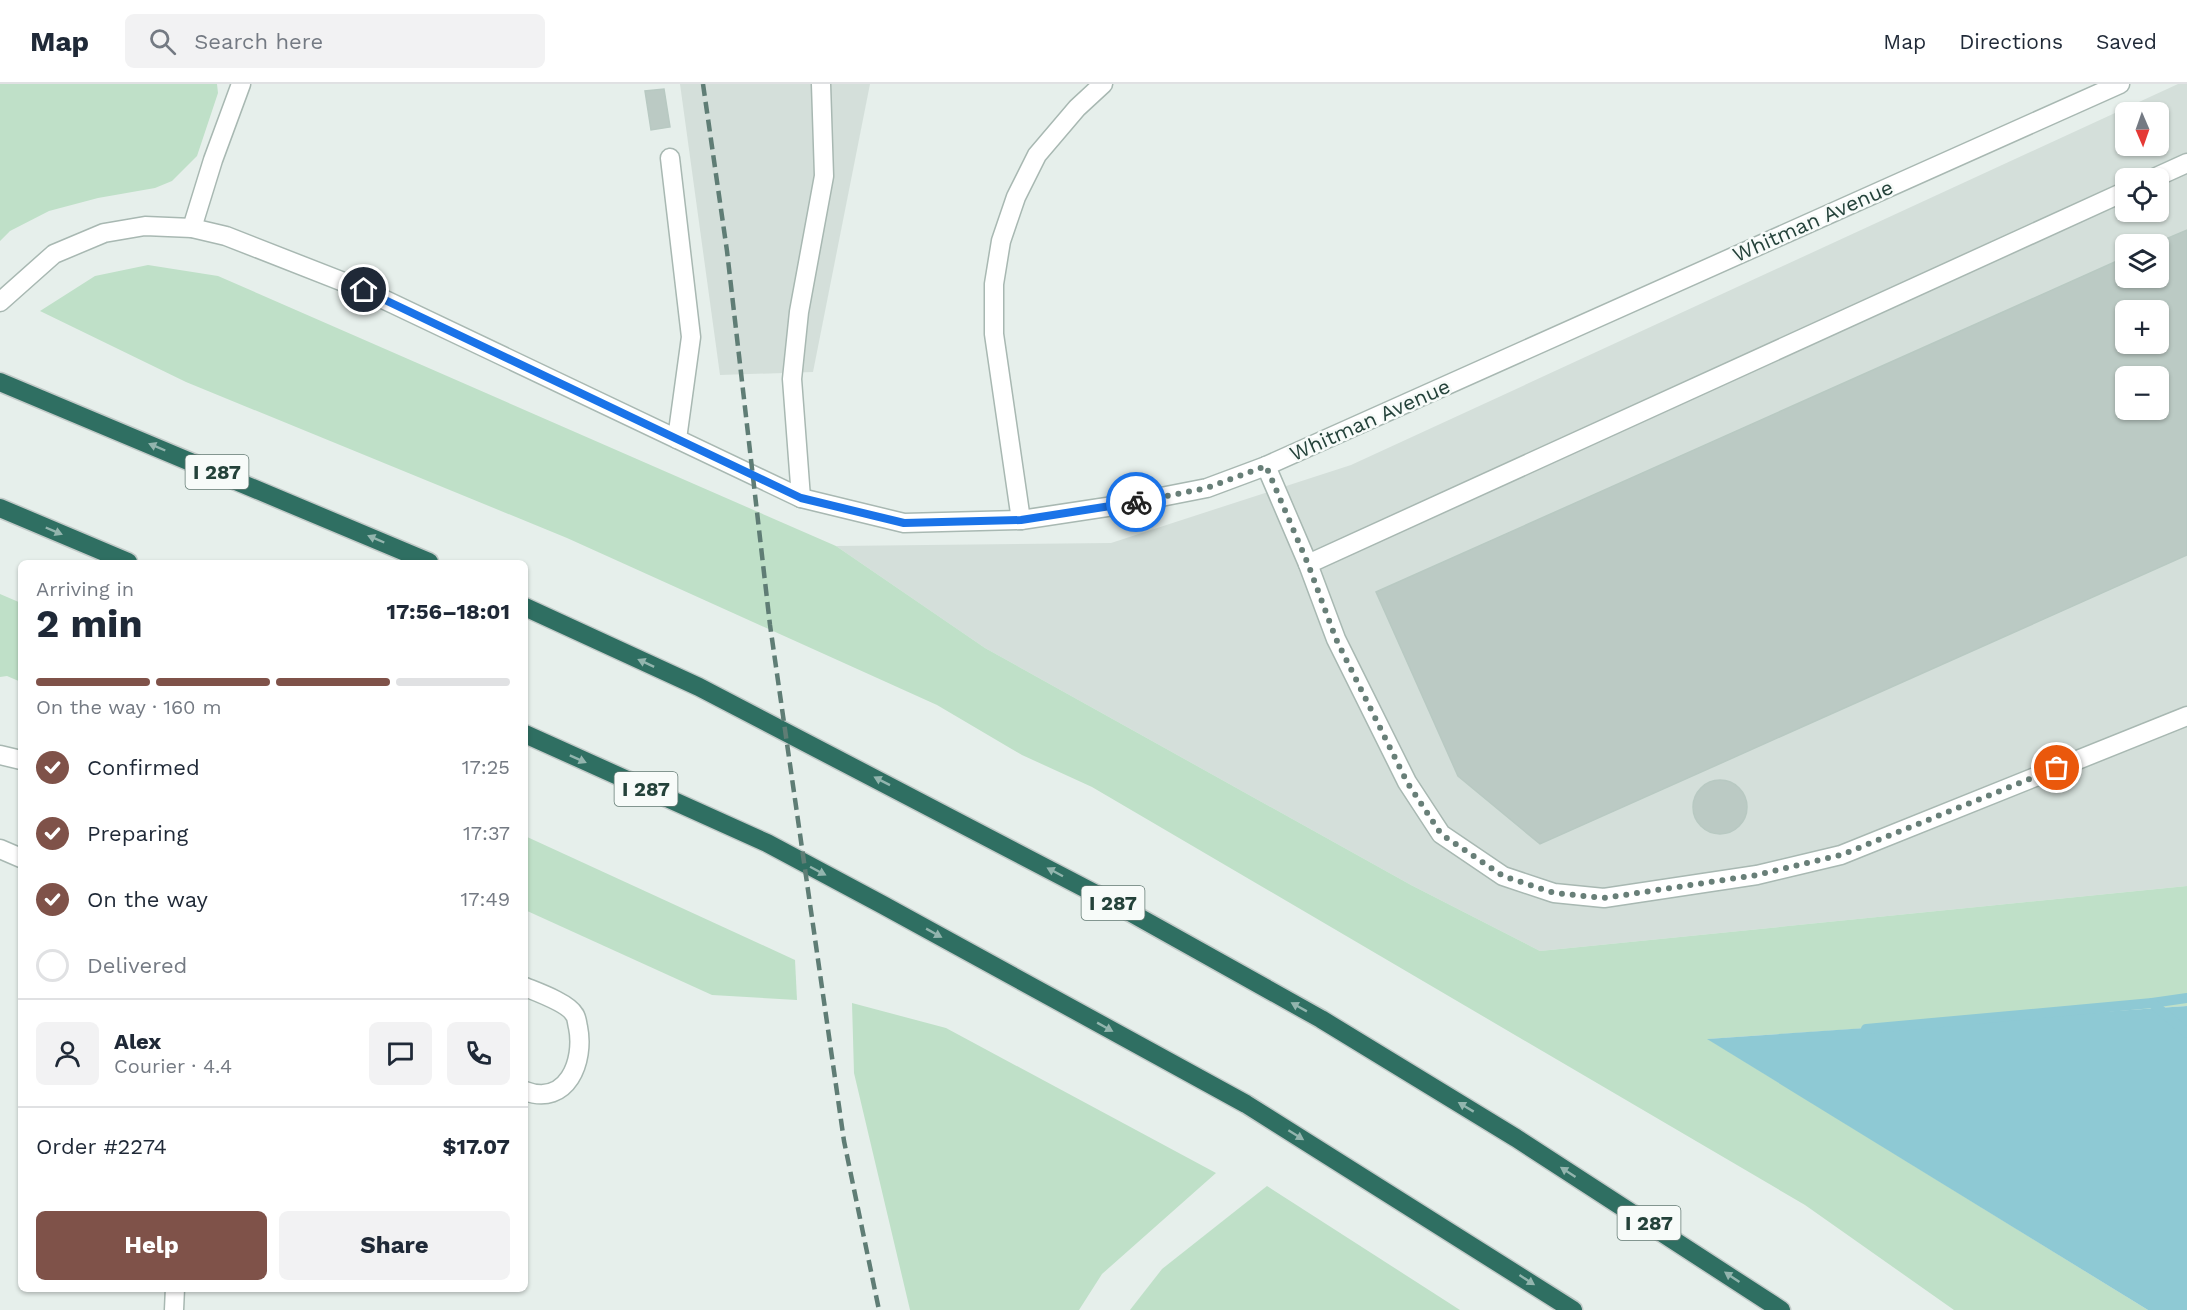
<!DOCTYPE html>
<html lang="en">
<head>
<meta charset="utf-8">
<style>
  :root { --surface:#fff; --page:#f2f2f3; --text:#1f2937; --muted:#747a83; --line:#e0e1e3; --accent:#7f5249 }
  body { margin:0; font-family:"Work Sans",sans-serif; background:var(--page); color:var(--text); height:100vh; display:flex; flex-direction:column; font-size:22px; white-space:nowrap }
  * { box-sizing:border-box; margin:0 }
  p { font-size:20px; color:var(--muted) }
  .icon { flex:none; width:33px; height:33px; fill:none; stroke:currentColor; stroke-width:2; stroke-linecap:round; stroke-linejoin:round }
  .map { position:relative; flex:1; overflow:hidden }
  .details { position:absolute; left:18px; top:476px; width:510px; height:732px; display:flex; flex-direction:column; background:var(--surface); border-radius:9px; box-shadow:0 2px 4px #0004 }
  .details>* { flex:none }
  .needle { width:39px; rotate:178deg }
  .tools { position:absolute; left:2115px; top:18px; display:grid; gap:12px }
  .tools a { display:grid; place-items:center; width:54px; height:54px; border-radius:9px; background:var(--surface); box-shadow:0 2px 4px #0004; font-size:30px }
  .pin { position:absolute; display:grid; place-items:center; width:51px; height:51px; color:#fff; margin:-26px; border:3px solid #fff; border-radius:50%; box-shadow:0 2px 6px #0007 }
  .courier { position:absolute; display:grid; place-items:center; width:60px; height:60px; margin:-30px; border:4px solid #1a73e8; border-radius:50%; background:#fff; color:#222; box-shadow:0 2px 8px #0007 }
  .head em { font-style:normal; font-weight:700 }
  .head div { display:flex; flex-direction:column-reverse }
  .head { display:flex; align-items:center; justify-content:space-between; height:102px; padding:0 18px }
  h1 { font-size:39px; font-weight:700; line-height:45px }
  .bar { display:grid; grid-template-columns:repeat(4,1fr); gap:9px 6px; align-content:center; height:72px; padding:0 18px }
  .bar i { height:8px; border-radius:4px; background:var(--line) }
  .bar .current { background:var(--accent) }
  .bar p { grid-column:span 4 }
  .line { display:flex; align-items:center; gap:15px; padding:0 18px; border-top:2px solid var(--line) }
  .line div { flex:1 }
  .round { display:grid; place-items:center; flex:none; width:63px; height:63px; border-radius:9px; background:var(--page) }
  ol { padding:0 18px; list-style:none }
  li { display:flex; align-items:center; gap:18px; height:66px }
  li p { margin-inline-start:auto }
  li .icon { padding:6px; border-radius:50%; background:var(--accent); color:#fff; stroke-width:4 }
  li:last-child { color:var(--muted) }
  li i { width:33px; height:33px; border:3px solid var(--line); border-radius:50% }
  .action { display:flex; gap:12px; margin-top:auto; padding:12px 18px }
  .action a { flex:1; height:69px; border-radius:9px; background:var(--accent); color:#fff; font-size:24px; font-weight:700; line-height:69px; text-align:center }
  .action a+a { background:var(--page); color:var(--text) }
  header { display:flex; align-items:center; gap:36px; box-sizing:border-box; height:84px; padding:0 30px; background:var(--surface); border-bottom:2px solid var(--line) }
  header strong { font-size:28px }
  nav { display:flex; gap:33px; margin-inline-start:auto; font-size:21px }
  .search { width:420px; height:54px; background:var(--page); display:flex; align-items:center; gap:15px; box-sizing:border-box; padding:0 21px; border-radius:9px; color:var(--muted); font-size:22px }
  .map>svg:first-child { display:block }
  .built { fill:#d4dfda; fill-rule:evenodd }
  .green { fill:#bfe0c8 }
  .water { fill:#8ec9d4 }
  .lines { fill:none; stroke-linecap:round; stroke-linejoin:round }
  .stream { stroke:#8ec9d4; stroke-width:10 }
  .building { fill:#bbcac4; stroke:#b8c9c2; stroke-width:1.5; fill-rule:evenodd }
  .minor-casing { stroke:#a8b8b2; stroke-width:21 }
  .highway-casing { stroke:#c2cac8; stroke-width:21 }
  .minor { stroke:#fff; stroke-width:18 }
  .highway { stroke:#2f6f62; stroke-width:18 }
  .rail { stroke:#5f7d75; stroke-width:4.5; stroke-dasharray:12 6; stroke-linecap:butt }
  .oneway { fill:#93b5ae }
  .done { stroke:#687f78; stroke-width:6; stroke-dasharray:0 10.8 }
  .route { stroke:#1a73e8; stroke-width:8 }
  .labels { text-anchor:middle; stroke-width:5; stroke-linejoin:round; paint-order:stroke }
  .shield { fill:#f7fbf9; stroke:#637a73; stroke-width:1.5 }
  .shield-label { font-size:20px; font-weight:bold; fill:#24423a }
  .street-label { font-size:21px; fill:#24423a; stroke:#f7fbf9 }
</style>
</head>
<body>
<header>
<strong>Map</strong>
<div class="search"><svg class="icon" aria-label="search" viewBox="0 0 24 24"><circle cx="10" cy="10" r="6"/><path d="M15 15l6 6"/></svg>Search here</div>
<nav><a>Map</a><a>Directions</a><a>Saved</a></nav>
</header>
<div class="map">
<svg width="2187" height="1226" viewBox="0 0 2187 1226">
  <rect width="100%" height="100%" fill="#e6efeb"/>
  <g class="built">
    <polygon points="680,0 870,0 813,288 720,291"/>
    <path d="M 2178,0 L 2187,0 L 2187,802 L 1540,867 L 1411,801 L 985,564 L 836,462 L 1111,459 L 1351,381 ZM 2126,28 L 2158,28 L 2158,62 L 2126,62 ZM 2126,94 L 2158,94 L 2158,128 L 2126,128 ZM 2126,160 L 2158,160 L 2158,194 L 2126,194 ZM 2126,226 L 2158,226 L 2158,260 L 2126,260 ZM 2126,292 L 2158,292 L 2158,326 L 2126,326 Z"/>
  </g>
  <g class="green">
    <polygon points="0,0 217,0 218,9 197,72 172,97 155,104 98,114 49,127 10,147 0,157"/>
    <polygon points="148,181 218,192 836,462 985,564 1411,801 1540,867 2187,802 2187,922 1708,955 2148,1226 1954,1226 1805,1121 1092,703 1022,671 937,621 567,454 186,298 40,227 95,192"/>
    <polygon points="0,510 21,519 21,598 7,592 0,593"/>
    <polygon points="525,752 795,876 797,916 712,911 525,826"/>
    <polygon points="852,919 946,944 1216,1089 1102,1190 1079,1226 910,1226 854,989"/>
    <polygon points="1267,1102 1460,1226 1130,1226 1162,1185"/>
  </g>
  <polygon class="water" points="2187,922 2187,1226 2148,1226 1707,955"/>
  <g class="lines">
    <g class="stream">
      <polyline points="2152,919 2187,914"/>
      <polyline points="1866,945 2152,919 2187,949"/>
    </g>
  </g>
  <g class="building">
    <polygon points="664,5 670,43 651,46 645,7"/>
    <path d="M 2187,146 L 2187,471 L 1540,760 L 1458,692 L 1376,508 L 2126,173 L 2126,194 L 2158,194 L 2158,160 L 2154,160 ZM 2126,226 L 2158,226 L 2158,260 L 2126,260 ZM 2126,292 L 2158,292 L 2158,326 L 2126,326 Z"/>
    <circle cx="1720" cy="723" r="27"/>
  </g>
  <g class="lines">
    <g class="minor-casing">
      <g id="minor">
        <polyline points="670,74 691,253 677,355"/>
        <polyline points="2154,94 2187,79"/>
        <polyline points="192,144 213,76 241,0"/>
        <polyline points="0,218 54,170 104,149 145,142 192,144 226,152 364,206 801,414 904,439 1021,436 1120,421 1207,404 1266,382 2120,0"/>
        <polyline points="1266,382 1308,480 2126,107"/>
        <polyline points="801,414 792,295 799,228 824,92 821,0"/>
        <polyline points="1021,436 994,250 994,200 1001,157 1016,113 1037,71 1077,24 1103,0"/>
        <polyline points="1308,480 1336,555 1407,698 1441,750 1503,792 1554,809 1604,814 1757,791 1841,771 2187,632"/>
        <polyline points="0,671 21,676"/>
        <polyline points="0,765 21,774"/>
        <path d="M 525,903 C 537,908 568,919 574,930 C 577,933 577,940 578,943 C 585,977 567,1023 525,1007"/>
        <polyline points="174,1226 175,1204"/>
      </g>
    </g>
    <g class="highway-casing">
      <g id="highway">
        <polyline points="0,298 429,478"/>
        <polyline points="0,424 128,478"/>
        <polyline points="525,523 699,603 1117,821 1321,935 1516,1054 1781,1226"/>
        <polyline points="525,650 767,759 883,821 1246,1020 1573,1226"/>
      </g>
    </g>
    <use href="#minor" class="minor"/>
    <use href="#highway" class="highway"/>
    <polyline class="rail" points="703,0 727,167 770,541 844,1057 879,1226"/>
  </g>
  <defs><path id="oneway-solid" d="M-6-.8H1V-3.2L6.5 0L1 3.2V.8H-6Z" transform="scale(1.5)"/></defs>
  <g class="oneway">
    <use href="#oneway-solid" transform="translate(157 363) rotate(-157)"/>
    <use href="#oneway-solid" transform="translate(54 447) rotate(23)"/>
    <use href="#oneway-solid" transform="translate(376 455) rotate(-157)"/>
    <use href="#oneway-solid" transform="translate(646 579) rotate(-155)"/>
    <use href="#oneway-solid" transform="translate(578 675) rotate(24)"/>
    <use href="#oneway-solid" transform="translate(882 697) rotate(-153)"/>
    <use href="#oneway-solid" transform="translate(818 787) rotate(28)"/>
    <use href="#oneway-solid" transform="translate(1055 788) rotate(-152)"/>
    <use href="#oneway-solid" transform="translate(934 849) rotate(29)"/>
    <use href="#oneway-solid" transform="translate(1299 923) rotate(-151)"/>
    <use href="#oneway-solid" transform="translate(1105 943) rotate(29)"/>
    <use href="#oneway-solid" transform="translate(1466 1023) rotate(-149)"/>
    <use href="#oneway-solid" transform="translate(1296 1051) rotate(32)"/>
    <use href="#oneway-solid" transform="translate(1568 1088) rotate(-147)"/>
    <use href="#oneway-solid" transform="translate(1732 1193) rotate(-146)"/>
    <use href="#oneway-solid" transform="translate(1527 1196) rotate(33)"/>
  </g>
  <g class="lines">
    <polyline class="done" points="1136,418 1207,404 1266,382 1308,480 1336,555 1407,698 1441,750 1503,792 1554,809 1604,814 1757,791 1841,771 2057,684"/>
    <polyline class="route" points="364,206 801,414 904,439 1021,436 1136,418"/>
  </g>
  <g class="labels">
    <g class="shield">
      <rect x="185.5" y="371" width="63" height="34" rx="4.5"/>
      <rect x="614.5" y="688" width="63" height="34" rx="4.5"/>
      <rect x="1081.5" y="802" width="63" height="34" rx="4.5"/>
      <rect x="1617.5" y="1122" width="63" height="34" rx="4.5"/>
    </g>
    <g class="shield-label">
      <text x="217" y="395">I 287</text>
      <text x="646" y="712">I 287</text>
      <text x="1113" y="826">I 287</text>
      <text x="1649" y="1146">I 287</text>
    </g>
    <g class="street-label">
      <text transform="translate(1813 137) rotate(-24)" y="7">Whitman Avenue</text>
      <text transform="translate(1370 336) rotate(-24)" y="7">Whitman Avenue</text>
    </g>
  </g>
</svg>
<div class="tools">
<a><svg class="needle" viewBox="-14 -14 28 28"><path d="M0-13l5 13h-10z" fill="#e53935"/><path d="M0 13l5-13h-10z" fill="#747a83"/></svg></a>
<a><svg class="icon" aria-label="locate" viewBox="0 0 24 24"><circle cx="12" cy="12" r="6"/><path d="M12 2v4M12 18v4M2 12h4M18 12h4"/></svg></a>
<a><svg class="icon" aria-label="layers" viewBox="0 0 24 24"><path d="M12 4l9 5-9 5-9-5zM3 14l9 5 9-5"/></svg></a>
<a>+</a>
<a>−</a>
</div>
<div class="pin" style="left:2057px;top:684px;background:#ea580c"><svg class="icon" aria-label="bag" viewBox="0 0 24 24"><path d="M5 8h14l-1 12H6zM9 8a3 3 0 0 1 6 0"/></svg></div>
<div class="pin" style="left:364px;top:206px;background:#1f2937"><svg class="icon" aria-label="home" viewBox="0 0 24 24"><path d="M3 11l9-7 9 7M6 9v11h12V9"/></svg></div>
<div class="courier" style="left:1136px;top:418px"><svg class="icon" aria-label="bike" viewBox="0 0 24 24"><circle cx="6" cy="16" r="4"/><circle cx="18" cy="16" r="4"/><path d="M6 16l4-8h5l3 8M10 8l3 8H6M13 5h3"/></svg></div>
<section class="details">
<div class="head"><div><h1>2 min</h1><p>Arriving in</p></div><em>17:56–18:01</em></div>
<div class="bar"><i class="current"></i><i class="current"></i><i class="current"></i><i></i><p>On the way · 160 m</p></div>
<ol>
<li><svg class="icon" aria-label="check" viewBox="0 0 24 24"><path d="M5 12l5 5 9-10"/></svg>Confirmed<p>17:25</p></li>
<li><svg class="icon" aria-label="check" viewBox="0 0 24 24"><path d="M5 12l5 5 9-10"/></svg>Preparing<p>17:37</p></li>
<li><svg class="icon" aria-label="check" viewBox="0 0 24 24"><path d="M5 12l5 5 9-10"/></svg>On the way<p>17:49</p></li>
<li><i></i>Delivered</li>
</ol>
<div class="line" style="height:108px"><a class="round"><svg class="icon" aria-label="person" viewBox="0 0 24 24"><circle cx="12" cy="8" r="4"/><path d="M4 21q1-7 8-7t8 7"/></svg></a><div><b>Alex</b><p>Courier · 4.4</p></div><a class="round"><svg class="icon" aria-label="chat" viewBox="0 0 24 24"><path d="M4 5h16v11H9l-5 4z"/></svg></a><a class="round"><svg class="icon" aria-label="phone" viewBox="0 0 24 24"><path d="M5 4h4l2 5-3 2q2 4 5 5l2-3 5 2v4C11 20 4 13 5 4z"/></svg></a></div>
<div class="line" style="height:78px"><div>Order #2274</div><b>$17.07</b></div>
<div class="action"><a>Help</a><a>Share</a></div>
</section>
</div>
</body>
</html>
